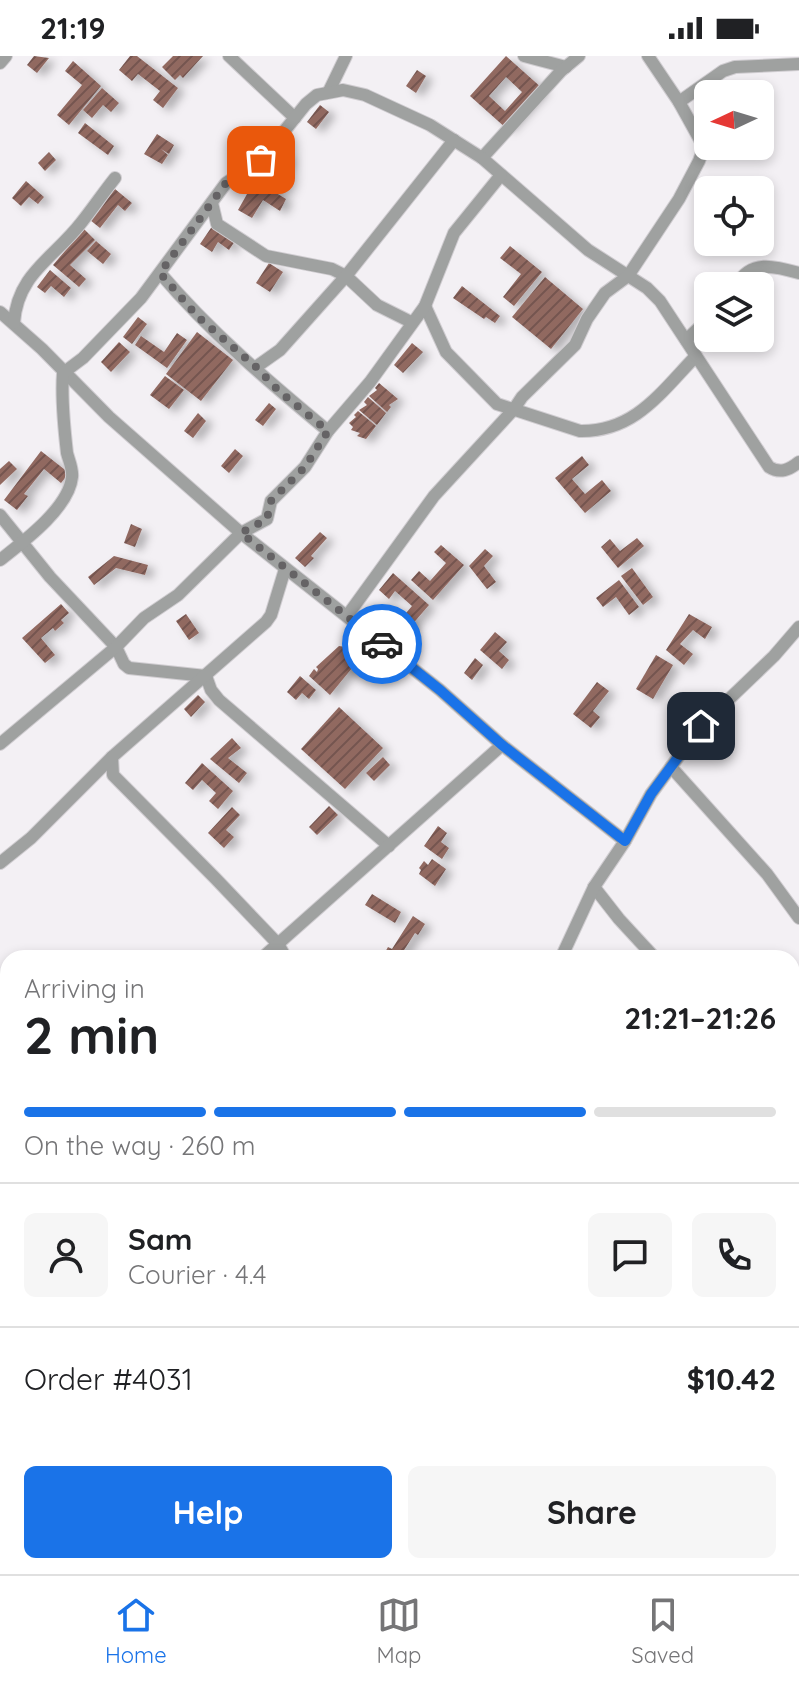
<!DOCTYPE html>
<html lang="en">
<head>
<meta charset="utf-8">
<style>
  :root { --surface:#fff; --page:#f6f6f6; --text:#202124; --muted:#757577; --line:#e0e0e0; --accent:#1a73e8 }
  body { margin:0; font-family:Quicksand,sans-serif; background:var(--page); color:var(--text); height:100vh; display:flex; flex-direction:column; font-size:30px; white-space:nowrap }
  * { box-sizing:border-box; margin:0 }
  p { font-size:26px; color:var(--muted) }
  .icon { flex:none; width:44px; height:44px; fill:none; stroke:currentColor; stroke-width:2; stroke-linecap:round; stroke-linejoin:round }
  .map { position:relative; flex:1; overflow:hidden }
  .drawer { position:absolute; left:0px; top:894px; width:800px; height:624px; display:flex; flex-direction:column; background:var(--surface); border-radius:24px 24px 0 0; box-shadow:0 4px 12px #0003 }
  .drawer>* { flex:none }
  .needle { width:52px; rotate:266deg }
  .fabs { position:absolute; left:694px; top:24px; display:grid; gap:16px }
  .fabs a { display:grid; place-items:center; width:80px; height:80px; border-radius:12px; background:var(--surface); box-shadow:0 4px 12px #0003; font-size:40px }
  .pin { position:absolute; display:grid; place-items:center; width:68px; height:68px; color:#fff; margin:-34px; border-radius:16px; box-shadow:0 4px 12px #0006 }
  .courier { position:absolute; display:grid; place-items:center; width:80px; height:80px; margin:-40px; border:6px solid #1a73e8; border-radius:50%; background:#fff; color:#222; box-shadow:0 2px 10px #0007 }
  .headline em { font-style:normal; font-weight:700 }
  .headline div { display:flex; flex-direction:column-reverse }
  .headline { display:flex; align-items:center; justify-content:space-between; height:136px; padding:0 24px }
  h1 { font-size:52px; font-weight:700; line-height:60px }
  .bar { display:grid; grid-template-columns:repeat(4,1fr); gap:12px 8px; align-content:center; height:96px; padding:0 24px }
  .bar i { height:10px; border-radius:6px; background:var(--line) }
  .bar .current { background:var(--accent) }
  .bar p { grid-column:span 4 }
  .line { display:flex; align-items:center; gap:20px; padding:0 24px; border-top:2px solid var(--line) }
  .line div { flex:1 }
  .round { display:grid; place-items:center; flex:none; width:84px; height:84px; border-radius:12px; background:var(--page) }
  .button { display:flex; gap:16px; margin-top:auto; padding:16px 24px }
  .button a { flex:1; height:92px; border-radius:12px; background:var(--accent); color:#fff; font-size:32px; font-weight:700; line-height:92px; text-align:center }
  .button a+a { background:var(--page); color:var(--text) }
  .status { display:flex; justify-content:space-between; align-items:center; height:56px; padding:0 40px; background:var(--surface); direction:ltr }
  .status svg { height:22px; fill:currentColor }
  .dock { display:flex; justify-content:space-around; align-items:center; height:112px; border-top:2px solid var(--line); background:var(--surface); font-size:22px; color:var(--muted) }
  .dock a { display:grid; justify-items:center; gap:4px }
  .dock .current { color:var(--accent) }
  .map>svg:first-child { display:block }
  .building { fill:url(#building-hatch); fill-rule:evenodd; filter:url(#shadow) }
  .lines { fill:none; stroke-linecap:round; stroke-linejoin:round }
  .minor-casing { stroke:#d0cdd1; stroke-width:14 }
  .minor { stroke:#9fa1a0; stroke-width:12 }
  .done { stroke:#656365; stroke-width:8; stroke-dasharray:0 14.4 }
  .route { stroke:#1a73e8; stroke-width:10 }
</style>
</head>
<body>
<div class="status"><b>21:19</b><svg viewBox="0 0 49 12"><path d="M0 12V9h3v3zM5 12V6h3v6zM10 12V3h3v9zM15 12V0h3v12zM26 1h20v11H26zM47 4h2v5h-2z"/></svg></div>
<div class="map">
<svg width="799" height="1518" viewBox="0 0 799 1518">
  <defs>
    <pattern id="building-hatch" width="6" height="6" patternUnits="userSpaceOnUse" patternTransform="scale(2)"><rect width="6" height="6" fill="#916961"/><path d="M-1 1l2-2M0 6l6-6M5 7l2-2" fill="none" stroke="#75554f"/></pattern>
    <filter id="shadow"><feDropShadow dx="7" dy="4" stdDeviation="4" flood-color="#0004"/></filter>
  </defs>
  <rect width="100%" height="100%" fill="#f3f0f4"/>
  <g class="building">
    <polygon points="34,0 49,2 37,17 27,9"/>
    <polygon points="130,0 137,0 178,32 163,52 153,44 160,35 138,18 132,25 119,14"/>
    <polygon points="173,0 203,0 183,22 180,19 175,24 162,11"/>
    <path d="M 506,0 L 543,33 L 507,73 L 470,40 ZM 506,21 L 522,36 L 505,55 L 489,40 Z"/>
    <polygon points="73,5 101,30 69,69 57,59 82,29 65,15"/>
    <polygon points="417,14 426,20 416,37 406,30"/>
    <polygon points="102,32 119,47 111,56 103,49 92,62 83,54"/>
    <polygon points="320,49 329,56 316,73 307,66"/>
    <polygon points="85,67 114,90 108,99 78,77"/>
    <polygon points="157,78 174,89 169,98 161,93 168,99 162,108 144,98"/>
    <polygon points="280,95 289,103 276,118 267,110"/>
    <polygon points="49,96 56,104 45,115 38,107"/>
    <polygon points="255,124 286,143 280,155 263,144 252,162 238,154"/>
    <polygon points="26,125 44,141 38,148 29,141 21,150 12,142"/>
    <polygon points="115,133 132,147 125,155 118,149 100,172 90,164"/>
    <polygon points="213,169 235,185 229,194 218,186 212,196 200,188"/>
    <polygon points="84,173 95,184 70,209 86,223 79,231 53,209 70,189 68,186 77,175 80,178"/>
    <polygon points="96,185 111,198 103,208 87,195"/>
    <polygon points="510,190 542,216 514,250 503,241 521,218 500,202"/>
    <polygon points="269,207 283,216 270,236 256,227"/>
    <polygon points="50,214 71,232 64,241 51,230 45,237 37,231"/>
    <polygon points="545,221 583,253 551,293 512,261"/>
    <polygon points="462,230 500,260 495,267 486,261 484,263 453,242"/>
    <polygon points="138,261 147,268 132,288 123,281"/>
    <polygon points="197,276 233,304 201,345 166,318"/>
    <polygon points="177,277 187,284 167,312 135,289 141,280 164,296"/>
    <polygon points="119,286 130,296 111,316 101,306"/>
    <polygon points="412,287 423,296 403,317 394,309"/>
    <polygon points="165,320 184,334 169,353 150,339"/>
    <polygon points="379,327 398,343 389,349 391,351 387,356 369,340 377,334 375,332"/>
    <polygon points="368,341 386,357 377,369 359,354 367,349 364,346"/>
    <polygon points="269,347 276,353 263,370 255,364"/>
    <polygon points="358,355 376,370 366,383 357,380 360,377 351,374 353,371 349,367 356,361 354,359"/>
    <polygon points="198,357 206,365 193,382 184,375"/>
    <polygon points="235,393 243,400 229,417 221,410"/>
    <polygon points="41,395 69,417 61,427 44,413 24,438 28,440 17,454 4,444"/>
    <polygon points="582,400 589,409 572,423 585,438 602,424 611,435 585,457 555,422"/>
    <polygon points="9,405 17,413 0,429 0,413"/>
    <polygon points="131,468 142,473 135,491 124,487"/>
    <polygon points="320,476 327,482 311,500 314,502 305,511 295,502"/>
    <polygon points="637,482 644,490 618,512 601,491 610,483 620,495"/>
    <polygon points="441,489 464,509 433,544 411,524 419,515 430,525 446,507 434,496"/>
    <polygon points="485,493 493,500 484,510 496,526 487,533 469,510"/>
    <polygon points="114,500 148,509 145,519 116,512 94,529 88,521"/>
    <polygon points="632,512 653,541 643,549 621,520"/>
    <polygon points="393,517 429,549 404,578 395,570 412,550 395,535 389,543 379,534"/>
    <polygon points="619,524 639,551 629,559 616,541 603,551 596,542"/>
    <polygon points="61,548 69,557 61,564 64,567 55,575 53,572 41,582 55,599 45,607 22,582"/>
    <polygon points="186,558 199,577 189,584 176,565"/>
    <polygon points="689,558 712,571 705,583 693,574 680,588 693,598 684,609 666,594"/>
    <polygon points="495,576 507,586 499,595 509,604 502,613 480,594"/>
    <polygon points="339,590 352,592 357,606 330,639 309,620 314,613 317,616 318,613 316,611"/>
    <polygon points="656,599 673,609 653,643 636,633"/>
    <polygon points="475,602 483,609 472,624 464,617"/>
    <polygon points="300,620 316,634 309,643 302,637 296,644 287,636"/>
    <polygon points="597,626 609,635 593,655 600,661 591,672 573,658"/>
    <polygon points="198,639 205,646 191,661 184,653"/>
    <polygon points="339,651 383,692 345,733 301,693"/>
    <polygon points="232,682 241,692 228,702 247,717 239,727 210,703"/>
    <polygon points="383,701 390,709 374,725 366,717"/>
    <polygon points="202,707 233,735 218,753 209,745 216,737 202,724 193,734 185,727"/>
    <polygon points="329,750 338,759 317,779 309,771"/>
    <polygon points="232,751 240,759 226,774 234,781 224,792 208,777"/>
    <polygon points="438,770 447,777 441,786 449,792 442,803 424,790"/>
    <polygon points="432,803 446,813 435,830 419,818 421,814 419,812 424,805 428,809"/>
    <polygon points="372,838 401,856 395,867 365,849"/>
    <polygon points="413,860 425,868 418,879 415,877 399,902 391,902 384,898 388,891 392,893"/>
  </g>
  <g class="lines">
    <g class="minor-casing">
      <g id="minor">
        <polyline points="229,0 295,62"/>
        <polyline points="524,0 566,11"/>
        <polyline points="0,7 6,0"/>
        <polyline points="329,35 346,0"/>
        <polyline points="679,46 723,15 735,11 799,8"/>
        <polyline points="482,102 561,15 579,0"/>
        <polyline points="212,147 217,168 266,200 332,213 346,220 377,249 411,266"/>
        <path d="M 160,217 C 210,276 269,326 328,375"/>
        <path d="M 736,230 C 750,203 775,210 799,217"/>
        <path d="M 425,250 L 446,296 L 497,348 L 580,375 C 635,376 661,336 696,300"/>
        <polyline points="0,256 42,293 109,361 241,477 440,634 502,689 625,785"/>
        <path d="M 14,267 C 17,218 54,202 81,167 C 93,152 103,137 115,122"/>
        <polyline points="686,284 708,263"/>
        <polyline points="256,311 280,294 346,220 454,84"/>
        <polyline points="0,459 50,521 116,591 124,608 129,612 206,620 211,634 219,644 389,790"/>
        <path d="M 0,504 C 23,486 69,452 72,421 C 73,413 69,405 67,397 C 64,371 61,343 63,317 L 83,302 L 141,242 L 226,127 L 261,104 L 306,48 L 317,39 L 343,34 L 365,39 L 430,69 L 482,102 L 588,194 L 647,232 L 660,245 L 769,411 C 780,418 789,414 799,406"/>
        <polyline points="347,560 434,440 514,353 522,341 575,289 587,263 605,237 628,220 679,143 699,105 704,91 679,46 648,0"/>
        <polyline points="0,688 116,591 144,562 178,539 241,477 267,463 271,445 305,411 328,375 370,326 425,250 454,177 501,119"/>
        <polyline points="112,701 113,719 216,823 278,888 286,902"/>
        <polyline points="671,711 767,818 799,862"/>
        <polyline points="0,807 31,782 112,701 266,566 271,559 285,513"/>
        <polyline points="594,831 619,863 655,902"/>
        <polyline points="262,902 502,689"/>
        <polyline points="561,902 594,831 625,785 651,738 701,670 774,600 799,571"/>
        <polyline points="0,1028 8,1033"/>
        <polyline points="792,1066 799,1074"/>
        <polyline points="792,1120 799,1114"/>
        <polyline points="792,1275 799,1270"/>
        <polyline points="0,1495 8,1490"/>
        <polyline points="232,1510 262,1518"/>
        <polyline points="656,1510 661,1518"/>
        <polyline points="526,1518 535,1510"/>
      </g>
    </g>
    <use href="#minor" class="minor"/>
  </g>
  <g class="lines">
    <polyline class="done" points="261,104 226,127 160,217 198,261 256,311 279,335 328,375 305,411 271,445 267,463 241,477 382,588"/>
    <polyline class="route" points="382,588 440,634 502,689 625,785 651,738 701,670"/>
  </g>
</svg>
<div class="fabs">
<a><svg class="needle" viewBox="-14 -14 28 28"><path d="M0-13l5 13h-10z" fill="#e53935"/><path d="M0 13l5-13h-10z" fill="#757577"/></svg></a>
<a><svg class="icon" aria-label="locate" viewBox="0 0 24 24"><circle cx="12" cy="12" r="6"/><path d="M12 2v4M12 18v4M2 12h4M18 12h4"/></svg></a>
<a><svg class="icon" aria-label="layers" viewBox="0 0 24 24"><path d="M12 4l9 5-9 5-9-5zM3 14l9 5 9-5"/></svg></a>
</div>
<div class="pin" style="left:261px;top:104px;background:#ea580c"><svg class="icon" aria-label="bag" viewBox="0 0 24 24"><path d="M5 8h14l-1 12H6zM9 8a3 3 0 0 1 6 0"/></svg></div>
<div class="pin" style="left:701px;top:670px;background:#1f2937"><svg class="icon" aria-label="home" viewBox="0 0 24 24"><path d="M3 11l9-7 9 7M6 9v11h12V9"/></svg></div>
<div class="courier" style="left:382px;top:588px"><svg class="icon" aria-label="car" viewBox="0 0 24 24"><path d="M5 17H2v-5l4-1 3-4h7l3 4 3 1v5h-3M9 17h6M6 11h13"/><circle cx="7" cy="17" r="2"/><circle cx="17" cy="17" r="2"/></svg></div>
<section class="drawer">
<div class="headline"><div><h1>2 min</h1><p>Arriving in</p></div><em>21:21–21:26</em></div>
<div class="bar"><i class="current"></i><i class="current"></i><i class="current"></i><i></i><p>On the way · 260 m</p></div>
<div class="line" style="height:144px"><a class="round"><svg class="icon" aria-label="person" viewBox="0 0 24 24"><circle cx="12" cy="8" r="4"/><path d="M4 21q1-7 8-7t8 7"/></svg></a><div><b>Sam</b><p>Courier · 4.4</p></div><a class="round"><svg class="icon" aria-label="chat" viewBox="0 0 24 24"><path d="M4 5h16v11H9l-5 4z"/></svg></a><a class="round"><svg class="icon" aria-label="phone" viewBox="0 0 24 24"><path d="M5 4h4l2 5-3 2q2 4 5 5l2-3 5 2v4C11 20 4 13 5 4z"/></svg></a></div>
<div class="line" style="height:104px"><div>Order #4031</div><b>$10.42</b></div>
<div class="button"><a>Help</a><a>Share</a></div>
</section>
</div>
<nav class="dock">
<a class="current"><svg class="icon" aria-label="home" viewBox="0 0 24 24"><path d="M3 11l9-7 9 7M6 9v11h12V9"/></svg>Home</a>
<a><svg class="icon" aria-label="map" viewBox="0 0 24 24"><path d="M3 6l6-2 6 2 6-2v14l-6 2-6-2-6 2zM9 4v14M15 6v14"/></svg>Map</a>
<a><svg class="icon" aria-label="saved" viewBox="0 0 24 24"><path d="M7 4h10v16l-5-4-5 4z"/></svg>Saved</a>
</nav>
</body>
</html>
